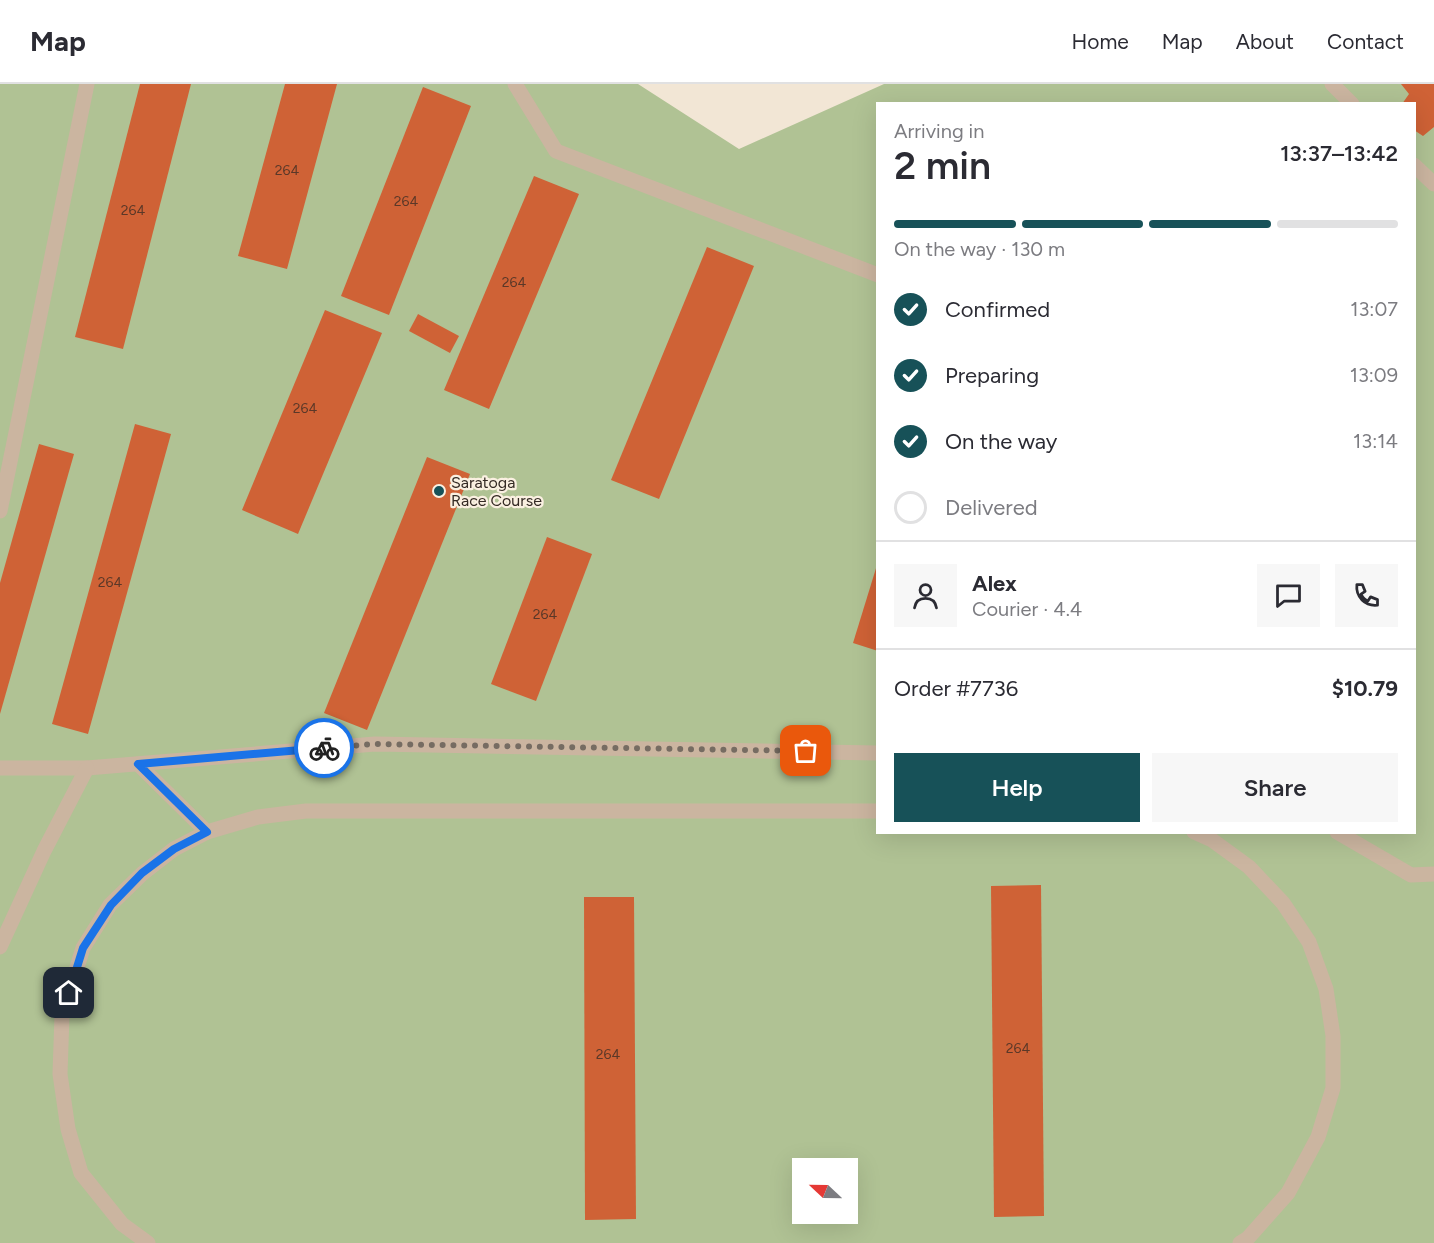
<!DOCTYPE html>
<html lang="en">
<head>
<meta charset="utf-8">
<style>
  :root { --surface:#fff; --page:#f7f7f7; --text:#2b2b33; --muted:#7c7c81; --line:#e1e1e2; --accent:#175158 }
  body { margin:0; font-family:Figtree,sans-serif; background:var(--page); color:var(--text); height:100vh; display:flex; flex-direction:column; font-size:22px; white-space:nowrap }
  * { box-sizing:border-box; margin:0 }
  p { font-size:20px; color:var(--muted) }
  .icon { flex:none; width:33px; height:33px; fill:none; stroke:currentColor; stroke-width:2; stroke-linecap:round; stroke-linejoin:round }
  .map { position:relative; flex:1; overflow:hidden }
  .details { position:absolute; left:876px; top:18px; width:540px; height:732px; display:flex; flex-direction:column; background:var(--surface); border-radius:0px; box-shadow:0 6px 24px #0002 }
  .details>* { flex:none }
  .needle { width:39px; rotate:292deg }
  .buttons { position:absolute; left:792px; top:1074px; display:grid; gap:12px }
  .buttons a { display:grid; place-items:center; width:66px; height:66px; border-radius:0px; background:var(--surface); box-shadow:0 6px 24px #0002; font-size:30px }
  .pin { position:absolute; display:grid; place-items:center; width:51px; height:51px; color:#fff; margin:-26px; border-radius:12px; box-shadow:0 3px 9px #0006 }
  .courier { position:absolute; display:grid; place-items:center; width:60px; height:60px; margin:-30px; border:4px solid #1a73e8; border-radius:50%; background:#fff; color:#222; box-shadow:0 2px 8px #0007 }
  .headline em { font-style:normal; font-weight:600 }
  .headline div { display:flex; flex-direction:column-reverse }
  .headline { display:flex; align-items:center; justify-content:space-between; height:102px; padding:0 18px }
  h1 { font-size:39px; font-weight:600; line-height:45px }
  .bar { display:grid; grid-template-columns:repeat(4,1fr); gap:9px 6px; align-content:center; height:72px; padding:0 18px }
  .bar i { height:8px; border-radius:4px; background:var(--line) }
  .bar .active { background:var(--accent) }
  .bar p { grid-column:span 4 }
  .line { display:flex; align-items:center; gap:15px; padding:0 18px; border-top:2px solid var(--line) }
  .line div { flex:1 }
  .round { display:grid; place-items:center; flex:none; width:63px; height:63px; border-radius:0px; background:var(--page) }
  ol { padding:0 18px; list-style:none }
  li { display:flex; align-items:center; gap:18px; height:66px }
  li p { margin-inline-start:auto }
  li .icon { padding:6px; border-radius:50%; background:var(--accent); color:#fff; stroke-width:4 }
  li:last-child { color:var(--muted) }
  li i { width:33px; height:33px; border:3px solid var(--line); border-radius:50% }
  .action { display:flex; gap:12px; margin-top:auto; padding:12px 18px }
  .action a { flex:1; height:69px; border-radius:0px; background:var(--accent); color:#fff; font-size:24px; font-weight:600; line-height:69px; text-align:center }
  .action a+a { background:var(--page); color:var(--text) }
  header { display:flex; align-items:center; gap:36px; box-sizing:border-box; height:84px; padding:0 30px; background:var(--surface); border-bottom:2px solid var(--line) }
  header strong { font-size:28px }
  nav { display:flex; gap:33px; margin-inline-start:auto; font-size:21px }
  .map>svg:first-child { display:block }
  .green { fill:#b0c294; fill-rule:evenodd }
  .building { fill:#cf6236 }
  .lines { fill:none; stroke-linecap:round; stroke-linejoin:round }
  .minor { stroke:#cbb5a0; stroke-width:15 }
  .done { stroke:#766c62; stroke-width:6; stroke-dasharray:0 10.8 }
  .route { stroke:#1a73e8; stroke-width:8 }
  .poi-dot { fill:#175158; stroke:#faf0e1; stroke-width:2 }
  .labels { text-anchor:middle; stroke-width:4.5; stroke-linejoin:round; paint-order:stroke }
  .number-label { font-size:14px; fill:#5b3828 }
  .poi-label { font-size:16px; fill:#342a24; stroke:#faf0e1; text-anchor:start }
</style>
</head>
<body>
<header>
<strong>Map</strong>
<nav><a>Home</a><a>Map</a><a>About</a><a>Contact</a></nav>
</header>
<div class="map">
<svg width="1434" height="1159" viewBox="0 0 1434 1159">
  <rect width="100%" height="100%" fill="#f2e6d5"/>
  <path class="green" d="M 0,0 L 638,0 L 739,65 L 884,0 L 1434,0 L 1434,1159 L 0,1159 ZM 878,20 L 1414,20 L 1414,748 L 878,748 ZM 802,1084 L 848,1084 L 848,1130 L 802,1130 Z"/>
  <g class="building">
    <polygon points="140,0 191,0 123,265 75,253"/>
    <polygon points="285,0 337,0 287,185 238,172"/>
    <polygon points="1401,0 1434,0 1434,43 1423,52 1414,46 1414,20 1402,20 1409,10"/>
    <polygon points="423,3 471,22 389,231 341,212"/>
    <polygon points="534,92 579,110 489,325 444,306"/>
    <polygon points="707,163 754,182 659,415 611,396"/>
    <polygon points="325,226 382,249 298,450 242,426"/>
    <polygon points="418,230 459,252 450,269 409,247"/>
    <polygon points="135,340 171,350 88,650 52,640"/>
    <polygon points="39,360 74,370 0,630 0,499"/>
    <polygon points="427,373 470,390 367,646 324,629"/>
    <polygon points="547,453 592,470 536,617 491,600"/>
    <polygon points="877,481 878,481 878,567 853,559"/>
    <polygon points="1041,801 1044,1132 994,1133 991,802"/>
    <polygon points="584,813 634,813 636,1135 585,1136"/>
  </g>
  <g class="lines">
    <g class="minor">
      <polyline points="515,0 556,67 878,191"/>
      <polyline points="1332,0 1352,20"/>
      <polyline points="1414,81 1434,100"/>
      <polyline points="0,427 87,0"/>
      <polyline points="138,680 207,748"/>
      <polyline points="0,684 87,684 375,660 878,669"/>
      <polyline points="1194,748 1212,756 1249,783 1283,819 1309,858 1326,905 1333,952 1333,1004 1318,1053 1288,1109 1248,1154 1240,1159"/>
      <polyline points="1337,748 1411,791 1434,790"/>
      <polyline points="0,863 44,767 87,684"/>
      <polyline points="148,1159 122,1140 81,1089 68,1045 60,990 62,932 83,864 110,821 143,789 174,765 207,748 258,733 306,727 878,727"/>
    </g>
  </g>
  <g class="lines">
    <polyline class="done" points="324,664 375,660 806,667"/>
    <polyline class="route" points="69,909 83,864 111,821 142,789 174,765 207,748 138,680 324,664"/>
  </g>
  <circle class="poi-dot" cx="439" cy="407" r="6"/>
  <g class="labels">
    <g class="number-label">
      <text x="287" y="91">264</text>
      <text x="406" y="122">264</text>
      <text x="133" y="131">264</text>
      <text x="514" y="203">264</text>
      <text x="305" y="329">264</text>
      <text x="110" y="503">264</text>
      <text x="545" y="535">264</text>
      <text x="1018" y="969">264</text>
      <text x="608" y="975">264</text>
    </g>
    <g class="poi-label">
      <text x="451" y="404">Saratoga<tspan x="451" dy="18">Race Course</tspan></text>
    </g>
  </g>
</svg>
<div class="buttons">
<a><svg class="needle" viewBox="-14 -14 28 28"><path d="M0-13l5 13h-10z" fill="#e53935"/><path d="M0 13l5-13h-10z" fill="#7c7c81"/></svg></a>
</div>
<div class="pin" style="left:806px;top:667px;background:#ea580c"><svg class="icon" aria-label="bag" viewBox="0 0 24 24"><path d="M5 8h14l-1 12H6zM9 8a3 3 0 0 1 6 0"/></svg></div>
<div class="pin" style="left:69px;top:909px;background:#1f2937"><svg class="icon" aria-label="home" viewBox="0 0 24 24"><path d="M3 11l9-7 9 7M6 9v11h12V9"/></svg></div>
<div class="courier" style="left:324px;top:664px"><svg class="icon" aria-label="bike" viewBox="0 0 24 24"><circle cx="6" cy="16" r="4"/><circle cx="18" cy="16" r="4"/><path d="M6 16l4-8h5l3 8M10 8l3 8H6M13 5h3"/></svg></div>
<section class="details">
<div class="headline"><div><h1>2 min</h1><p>Arriving in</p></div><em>13:37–13:42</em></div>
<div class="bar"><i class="active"></i><i class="active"></i><i class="active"></i><i></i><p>On the way · 130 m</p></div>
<ol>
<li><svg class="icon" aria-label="check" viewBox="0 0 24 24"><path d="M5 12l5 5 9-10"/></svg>Confirmed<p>13:07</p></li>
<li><svg class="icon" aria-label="check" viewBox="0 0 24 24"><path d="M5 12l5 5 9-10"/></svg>Preparing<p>13:09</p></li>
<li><svg class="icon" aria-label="check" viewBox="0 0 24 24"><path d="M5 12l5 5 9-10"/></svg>On the way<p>13:14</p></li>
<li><i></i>Delivered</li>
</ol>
<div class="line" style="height:108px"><a class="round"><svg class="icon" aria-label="person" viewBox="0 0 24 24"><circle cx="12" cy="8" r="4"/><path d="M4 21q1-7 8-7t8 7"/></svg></a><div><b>Alex</b><p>Courier · 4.4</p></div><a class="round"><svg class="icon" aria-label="chat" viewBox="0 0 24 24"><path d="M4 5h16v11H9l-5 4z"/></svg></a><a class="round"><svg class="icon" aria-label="phone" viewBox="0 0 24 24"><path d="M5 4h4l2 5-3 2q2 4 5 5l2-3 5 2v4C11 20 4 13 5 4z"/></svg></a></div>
<div class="line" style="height:78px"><div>Order #7736</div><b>$10.79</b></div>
<div class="action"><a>Help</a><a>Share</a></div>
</section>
</div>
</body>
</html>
